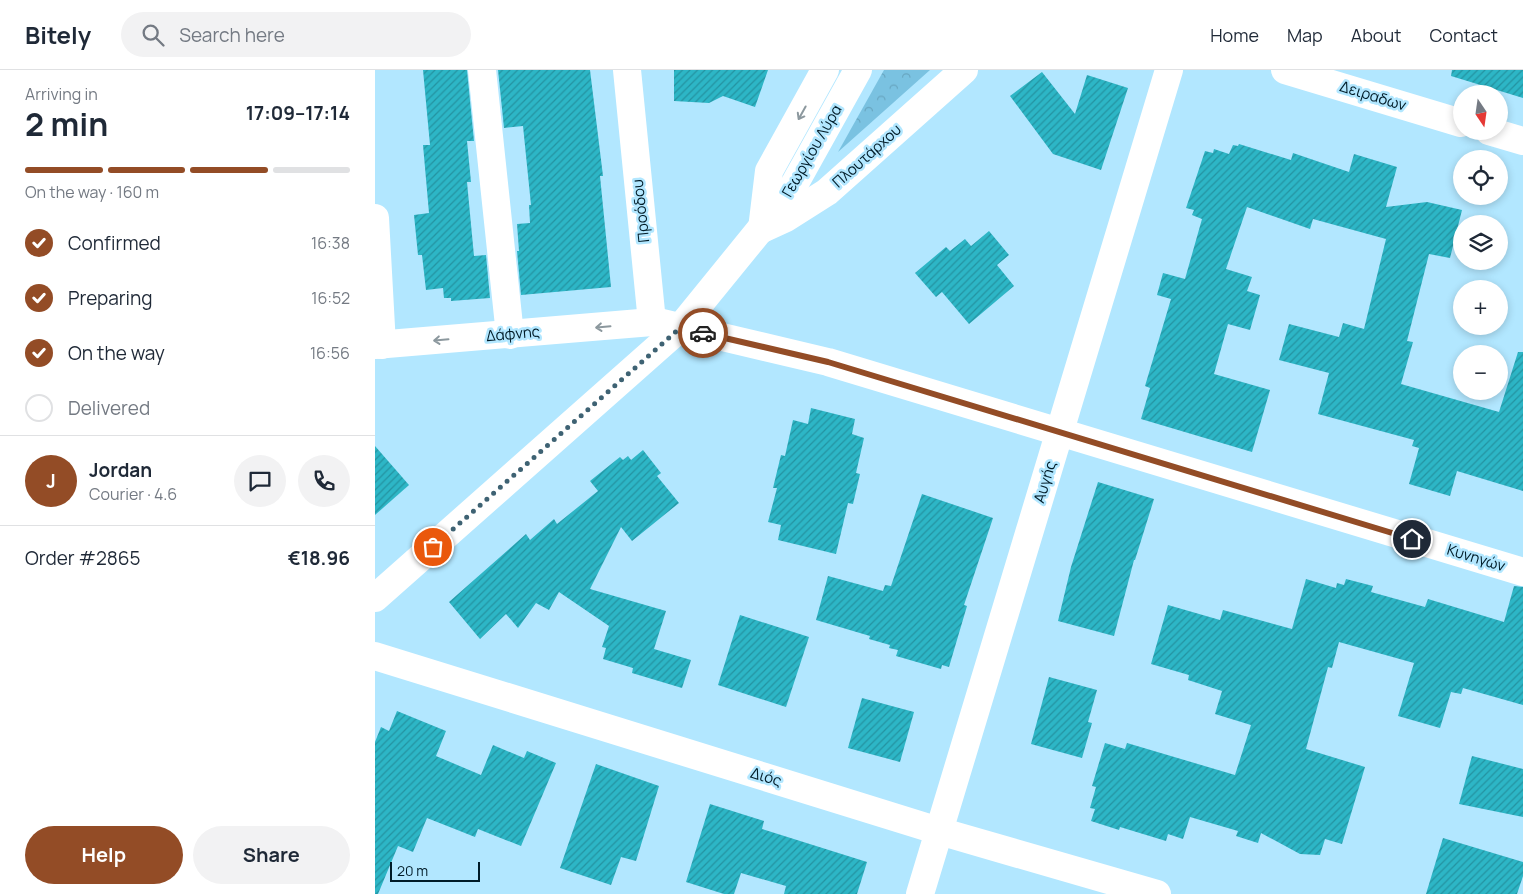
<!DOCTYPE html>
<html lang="en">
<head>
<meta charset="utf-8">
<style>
  :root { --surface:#fff; --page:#f2f2f3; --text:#1f2937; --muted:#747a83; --line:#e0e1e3; --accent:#934c26 }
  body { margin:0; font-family:Manrope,sans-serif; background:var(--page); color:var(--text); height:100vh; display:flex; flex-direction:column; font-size:19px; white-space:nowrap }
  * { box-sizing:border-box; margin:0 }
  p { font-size:16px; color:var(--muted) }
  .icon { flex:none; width:28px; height:28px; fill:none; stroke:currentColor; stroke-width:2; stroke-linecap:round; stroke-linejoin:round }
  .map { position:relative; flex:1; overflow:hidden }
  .details { display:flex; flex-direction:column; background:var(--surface); width:375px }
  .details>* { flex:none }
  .needle { width:32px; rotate:167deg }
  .controls { position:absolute; left:1078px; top:15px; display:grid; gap:10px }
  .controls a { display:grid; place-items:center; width:55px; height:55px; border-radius:50%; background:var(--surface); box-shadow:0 2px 8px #0003; font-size:25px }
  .scale { position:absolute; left:15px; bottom:12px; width:90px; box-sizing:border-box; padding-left:5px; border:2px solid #001b27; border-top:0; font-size:14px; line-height:18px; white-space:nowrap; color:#001b27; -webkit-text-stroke:4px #b2e7ff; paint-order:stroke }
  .pin { position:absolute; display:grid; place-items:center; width:42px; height:42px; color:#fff; margin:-21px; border:2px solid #fff; border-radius:50%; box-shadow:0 1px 5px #0007 }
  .courier { position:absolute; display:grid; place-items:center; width:50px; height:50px; margin:-25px; border:4px solid #934c26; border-radius:50%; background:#fff; color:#222; box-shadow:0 1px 6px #0007 }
  .head em { font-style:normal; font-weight:700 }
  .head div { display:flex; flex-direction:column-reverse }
  .head { display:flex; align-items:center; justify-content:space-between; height:85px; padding:0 25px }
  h1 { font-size:32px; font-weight:700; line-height:38px }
  .bar { display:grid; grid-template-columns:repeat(4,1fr); gap:8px 5px; align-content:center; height:60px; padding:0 25px }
  .bar i { height:6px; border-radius:4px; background:var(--line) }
  .bar .active { background:var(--accent) }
  .bar p { grid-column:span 4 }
  .line { display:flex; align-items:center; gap:12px; padding:0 25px; border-top:1px solid var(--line) }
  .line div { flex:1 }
  .round { display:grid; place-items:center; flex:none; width:52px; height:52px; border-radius:26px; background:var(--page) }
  ol { padding:0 25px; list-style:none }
  li { display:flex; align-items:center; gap:15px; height:55px }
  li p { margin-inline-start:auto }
  li .icon { padding:5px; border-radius:50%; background:var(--accent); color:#fff; stroke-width:4 }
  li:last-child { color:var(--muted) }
  li i { width:28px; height:28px; border:2px solid var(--line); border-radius:50% }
  .cta { display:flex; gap:10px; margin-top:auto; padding:10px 25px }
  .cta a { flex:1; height:58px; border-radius:30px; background:var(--accent); color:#fff; font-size:20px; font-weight:700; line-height:58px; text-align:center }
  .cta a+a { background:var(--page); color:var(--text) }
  header { display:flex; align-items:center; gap:30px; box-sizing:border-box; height:70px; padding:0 25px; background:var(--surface); border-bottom:1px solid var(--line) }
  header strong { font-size:24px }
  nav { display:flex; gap:28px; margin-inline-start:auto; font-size:18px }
  .search { width:350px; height:45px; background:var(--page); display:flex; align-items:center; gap:12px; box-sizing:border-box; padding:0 18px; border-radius:28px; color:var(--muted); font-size:19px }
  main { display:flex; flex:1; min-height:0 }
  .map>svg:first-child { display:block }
  .park { fill:url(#park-crowns) }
  .building { fill:url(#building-hatch) }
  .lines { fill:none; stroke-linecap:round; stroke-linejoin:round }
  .minor { stroke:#fff; stroke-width:28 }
  .major { stroke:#fff; stroke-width:28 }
  .oneway { stroke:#8c989e }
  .done { stroke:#3e6273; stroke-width:5; stroke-dasharray:0 9 }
  .route { stroke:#934c26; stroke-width:6 }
  .labels { text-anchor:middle; stroke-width:5; stroke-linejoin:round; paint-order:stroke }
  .street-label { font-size:15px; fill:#001b27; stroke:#b2e7ff }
</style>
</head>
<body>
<header>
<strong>Bitely</strong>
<div class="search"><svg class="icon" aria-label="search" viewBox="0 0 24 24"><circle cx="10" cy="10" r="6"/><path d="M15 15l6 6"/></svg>Search here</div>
<nav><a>Home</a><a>Map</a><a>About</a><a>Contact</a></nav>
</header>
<main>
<section class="details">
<div class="head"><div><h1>2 min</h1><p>Arriving in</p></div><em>17:09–17:14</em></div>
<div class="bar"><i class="active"></i><i class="active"></i><i class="active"></i><i></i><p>On the way · 160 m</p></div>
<ol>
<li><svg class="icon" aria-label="check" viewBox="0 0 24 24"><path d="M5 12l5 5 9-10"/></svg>Confirmed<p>16:38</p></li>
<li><svg class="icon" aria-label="check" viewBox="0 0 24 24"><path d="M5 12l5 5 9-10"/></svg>Preparing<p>16:52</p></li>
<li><svg class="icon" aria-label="check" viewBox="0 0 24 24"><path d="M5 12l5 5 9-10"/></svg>On the way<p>16:56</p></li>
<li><i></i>Delivered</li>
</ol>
<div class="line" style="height:90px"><b class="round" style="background:var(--accent);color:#fff">J</b><div><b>Jordan</b><p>Courier · 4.6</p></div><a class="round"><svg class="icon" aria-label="chat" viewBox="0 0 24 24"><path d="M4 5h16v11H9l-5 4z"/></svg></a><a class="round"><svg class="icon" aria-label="phone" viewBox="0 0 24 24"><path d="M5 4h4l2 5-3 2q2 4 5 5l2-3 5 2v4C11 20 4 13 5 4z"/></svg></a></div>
<div class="line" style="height:65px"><div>Order #2865</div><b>€18.96</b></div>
<div class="cta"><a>Help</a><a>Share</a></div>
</section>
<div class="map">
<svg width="1148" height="824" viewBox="0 0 1148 824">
  <defs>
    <pattern id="park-crowns" width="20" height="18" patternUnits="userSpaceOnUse" patternTransform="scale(1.25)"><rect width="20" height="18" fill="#7ac2e1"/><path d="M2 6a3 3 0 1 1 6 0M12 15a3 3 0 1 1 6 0" fill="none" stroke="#68a6c1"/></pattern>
    <pattern id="building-hatch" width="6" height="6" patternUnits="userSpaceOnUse" patternTransform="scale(1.25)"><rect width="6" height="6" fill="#2db6c6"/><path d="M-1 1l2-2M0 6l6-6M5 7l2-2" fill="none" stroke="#2493a1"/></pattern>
  </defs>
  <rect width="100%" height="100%" fill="#b2e7ff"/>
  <polygon class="park" points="509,0 555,0 463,82"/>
  <g class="building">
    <polygon points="48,0 92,0 99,71 92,71 96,112 92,112 99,186 111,185 115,228 76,231 76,228 69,228 68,218 51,220 47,185 43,185 39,145 54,143 48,75 55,75"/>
    <polygon points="123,0 215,0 228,106 225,106 236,217 146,225 142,181 144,181 142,154 155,153 154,135 156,135 148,56 129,58"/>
    <polygon points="299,0 393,0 380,37 348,26 334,33 299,31"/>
    <polygon points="1077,0 1148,0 1148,28 1076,6"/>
    <polygon points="667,2 700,44 712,5 753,18 726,100 678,84 635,26"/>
    <polygon points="864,74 916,90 918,83 974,102 979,84 1022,97 1011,137 1052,132 1087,140 1075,188 1054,184 1032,271 1038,272 1026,314 1124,342 1143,282 1148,282 1148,421 1082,401 1075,426 1034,414 1044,378 1037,376 1039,370 943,344 954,303 904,290 914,254 964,267 968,253 989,259 1011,169 938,149 935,159 872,137 851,199 877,207 872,221 885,225 875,260 853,254 839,304 895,320 877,382 766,349 775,318 770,316 796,229 782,225 788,203 810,209 827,149 817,145 819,140 811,138 830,81 838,83 839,79 854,84 858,75 863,76"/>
    <polygon points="614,161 634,185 622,195 639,216 594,254 567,222 561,227 540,203 571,177 575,181 590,169 596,176"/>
    <polygon points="436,338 480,349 477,364 489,368 481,403 485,404 478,434 473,433 461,484 403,470 406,455 393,452 402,418 398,418 406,385 410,386 418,350 433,354"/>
    <polygon points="0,376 34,415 0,445"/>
    <polygon points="268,380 286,403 282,406 304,433 257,471 246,457 215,519 291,541 279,579 316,590 307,618 257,603 258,598 228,589 231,578 227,577 234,556 184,522 174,540 161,533 143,558 131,544 105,569 74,532 151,464 155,470 179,449 182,454 223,421 215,411 245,387 248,390 253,386 256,390"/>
    <polygon points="723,412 779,429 760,490 759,490 739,566 683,551 696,497"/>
    <polygon points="547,424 618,448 589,535 592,536 574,597 567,595 566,599 521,586 523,580 514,578 515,575 494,569 495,566 441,550 453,506 508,521 510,515 516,516"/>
    <polygon points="931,509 961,518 962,513 969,515 971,509 998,516 996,522 1050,537 1053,529 1129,552 1139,516 1148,517 1148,635 1088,618 1086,624 1076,622 1065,658 1023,646 1039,593 964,572 957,598 953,597 931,679 990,697 967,774 950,769 945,785 925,784 886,763 883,773 861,766 863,761 815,747 808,769 793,764 791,771 745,757 744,760 716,751 720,739 715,738 721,717 717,716 730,673 750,679 752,673 860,705 876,655 840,644 847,621 813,610 814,605 776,594 793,535 845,550 848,540 917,559"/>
    <polygon points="365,545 434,567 411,637 343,615"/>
    <polygon points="674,607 722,620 713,652 717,653 707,688 656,674"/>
    <polygon points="487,628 539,642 525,692 473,678"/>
    <polygon points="22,641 71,661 61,686 106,705 118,675 149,688 152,681 181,693 146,776 103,759 100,767 52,748 38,782 23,776 3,824 0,824 0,672 6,657 14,661"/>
    <polygon points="1097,686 1148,699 1148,747 1084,734"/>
    <polygon points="221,694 284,716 261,791 246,787 236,815 185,798"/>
    <polygon points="335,734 389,751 387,759 492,792 482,824 409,824 411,816 366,803 359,824 349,824 311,812"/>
    <polygon points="1068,768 1148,792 1148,806 1142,824 1051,824"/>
  </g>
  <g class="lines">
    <g class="minor">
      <polyline points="107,0 135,265"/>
      <polyline points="252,0 277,252"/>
      <polyline points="910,0 1086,53"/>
      <polyline points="1114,61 1148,71"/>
      <polyline points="0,148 7,275"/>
      <polyline points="387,159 411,148 452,122 589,0"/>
      <polyline points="0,275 277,252 288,253 453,292 1148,502"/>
      <polyline points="0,586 564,761 782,824"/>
      <polyline points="545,824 794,0"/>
    </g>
    <g class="major">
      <polyline points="387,159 394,101 450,0"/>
      <polyline points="0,528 305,258 414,124 483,0"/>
    </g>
  </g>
  <defs><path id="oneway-shaft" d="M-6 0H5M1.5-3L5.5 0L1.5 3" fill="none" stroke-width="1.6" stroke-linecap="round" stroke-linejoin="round" transform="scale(1.25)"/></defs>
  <g class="oneway">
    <use href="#oneway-shaft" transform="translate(427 43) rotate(119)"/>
    <use href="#oneway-shaft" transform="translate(228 257) rotate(175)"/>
    <use href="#oneway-shaft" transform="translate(66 270) rotate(175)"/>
  </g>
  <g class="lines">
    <polyline class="done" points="58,477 305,258 328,263"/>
    <polyline class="route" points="328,263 453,292 1037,469"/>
  </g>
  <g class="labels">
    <g class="street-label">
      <text transform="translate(998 26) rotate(17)" y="5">Δειραδων</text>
      <text transform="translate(437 81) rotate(-60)" y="5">Γεωργίου Λύρα</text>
      <text transform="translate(492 86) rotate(-42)" y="5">Πλουτάρχου</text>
      <text transform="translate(266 141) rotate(-96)" y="5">Προόδου</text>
      <text transform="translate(138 264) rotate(-5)" y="5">Δάφνης</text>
      <text transform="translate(670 412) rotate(-73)" y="5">Αυγής</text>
      <text transform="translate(1101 488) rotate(17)" y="5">Κυνηγών</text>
      <text transform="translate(391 707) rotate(17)" y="5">Διός</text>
    </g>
  </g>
</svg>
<div class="controls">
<a><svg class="needle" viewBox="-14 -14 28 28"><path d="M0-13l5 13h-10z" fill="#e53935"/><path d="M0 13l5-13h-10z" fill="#747a83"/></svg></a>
<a><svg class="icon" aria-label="locate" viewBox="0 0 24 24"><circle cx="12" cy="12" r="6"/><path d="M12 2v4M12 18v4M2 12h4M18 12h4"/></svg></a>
<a><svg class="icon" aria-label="layers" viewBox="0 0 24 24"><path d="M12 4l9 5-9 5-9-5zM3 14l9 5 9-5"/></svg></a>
<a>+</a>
<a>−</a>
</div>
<div class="scale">20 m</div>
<div class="pin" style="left:58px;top:477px;background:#ea580c"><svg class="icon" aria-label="bag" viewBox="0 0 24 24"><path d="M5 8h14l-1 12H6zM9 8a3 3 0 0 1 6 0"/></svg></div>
<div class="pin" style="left:1037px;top:469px;background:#1f2937"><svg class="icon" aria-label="home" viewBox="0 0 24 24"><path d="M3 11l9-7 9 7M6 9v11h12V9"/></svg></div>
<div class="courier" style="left:328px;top:263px"><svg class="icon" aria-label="car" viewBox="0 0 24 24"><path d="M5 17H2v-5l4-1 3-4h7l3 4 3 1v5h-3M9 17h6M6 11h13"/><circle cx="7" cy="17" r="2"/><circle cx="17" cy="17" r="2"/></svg></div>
</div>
</main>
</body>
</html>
